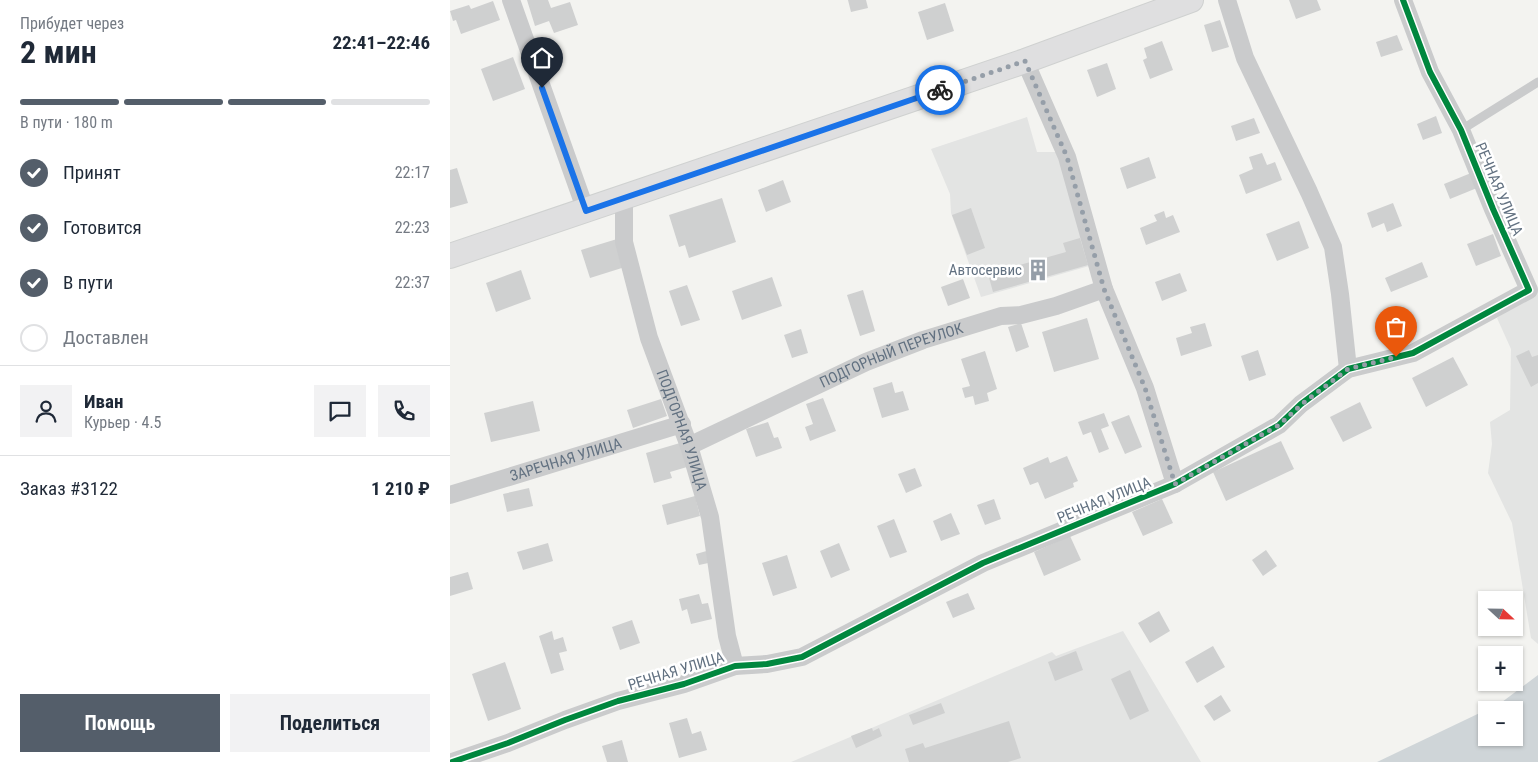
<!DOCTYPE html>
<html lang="ru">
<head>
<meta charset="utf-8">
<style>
  :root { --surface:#fff; --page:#f2f2f3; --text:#1f2937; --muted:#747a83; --line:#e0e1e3; --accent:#545e6a }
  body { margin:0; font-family:"Roboto Condensed",sans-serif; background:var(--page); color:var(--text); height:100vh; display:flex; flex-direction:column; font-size:19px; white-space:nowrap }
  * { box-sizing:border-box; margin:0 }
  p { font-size:16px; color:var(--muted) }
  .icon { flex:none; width:28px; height:28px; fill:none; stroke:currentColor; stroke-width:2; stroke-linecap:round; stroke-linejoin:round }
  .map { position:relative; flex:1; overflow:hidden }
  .side { display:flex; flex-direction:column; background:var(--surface); width:450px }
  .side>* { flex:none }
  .needle { width:32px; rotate:112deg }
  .controls { position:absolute; left:1028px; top:591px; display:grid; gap:10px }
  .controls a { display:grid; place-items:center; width:45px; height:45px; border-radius:0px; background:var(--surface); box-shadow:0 1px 4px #0004; font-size:25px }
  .pin { position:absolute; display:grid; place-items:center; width:42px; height:42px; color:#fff; margin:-51px -21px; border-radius:50% 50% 50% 0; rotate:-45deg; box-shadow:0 0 5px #0007 }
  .pin .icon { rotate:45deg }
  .courier { position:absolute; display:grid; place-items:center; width:50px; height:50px; margin:-25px; border:4px solid #1a73e8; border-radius:50%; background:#fff; color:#222; box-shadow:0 1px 6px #0007 }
  .headline em { font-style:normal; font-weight:700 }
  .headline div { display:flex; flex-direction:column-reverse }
  .headline { display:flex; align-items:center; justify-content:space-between; height:85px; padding:0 20px }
  h1 { font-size:32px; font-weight:700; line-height:38px }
  .bar { display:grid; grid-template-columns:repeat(4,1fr); gap:8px 5px; align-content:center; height:60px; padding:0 20px }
  .bar i { height:6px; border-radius:4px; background:var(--line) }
  .bar .selected { background:var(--accent) }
  .bar p { grid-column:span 4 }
  .line { display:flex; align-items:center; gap:12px; padding:0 20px; border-top:1px solid var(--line) }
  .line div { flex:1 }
  .round { display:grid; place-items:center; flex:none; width:52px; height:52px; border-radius:0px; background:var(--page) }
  ol { padding:0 20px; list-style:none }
  li { display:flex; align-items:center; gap:15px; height:55px }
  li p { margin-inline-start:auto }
  li .icon { padding:5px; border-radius:50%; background:var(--accent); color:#fff; stroke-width:4 }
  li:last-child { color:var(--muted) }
  li i { width:28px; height:28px; border:2px solid var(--line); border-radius:50% }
  .cta { display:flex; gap:10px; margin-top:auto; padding:10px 20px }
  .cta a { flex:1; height:58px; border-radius:0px; background:var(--accent); color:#fff; font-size:20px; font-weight:700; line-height:58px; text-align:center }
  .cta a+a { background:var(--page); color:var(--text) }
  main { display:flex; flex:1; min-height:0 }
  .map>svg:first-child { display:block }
  .built { fill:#e3e4e3 }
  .water { fill:#cfd5d8 }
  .building { fill:#cfd0d0 }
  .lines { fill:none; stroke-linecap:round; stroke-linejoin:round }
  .secondary-casing { stroke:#cfd1d0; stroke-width:26 }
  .lane { stroke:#cacbcc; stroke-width:9 }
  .street { stroke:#cacbcc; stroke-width:18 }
  .secondary { stroke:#dfdfe0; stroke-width:24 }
  .cycleway-casing { stroke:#fff; stroke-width:9 }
  .cycleway { stroke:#00873e; stroke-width:6 }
  .done { stroke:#959ea8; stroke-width:5; stroke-dasharray:0 9 }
  .route { stroke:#1a73e8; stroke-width:6 }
  .labels { text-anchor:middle; stroke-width:5; stroke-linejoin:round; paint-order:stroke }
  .street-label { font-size:15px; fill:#627181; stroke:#fff }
  .poi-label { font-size:15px; fill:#627181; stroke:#fff; text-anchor:end }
</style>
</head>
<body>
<main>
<section class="side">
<div class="headline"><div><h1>2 мин</h1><p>Прибудет через</p></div><em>22:41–22:46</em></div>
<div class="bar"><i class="selected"></i><i class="selected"></i><i class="selected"></i><i></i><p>В пути · 180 m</p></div>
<ol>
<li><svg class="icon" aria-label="check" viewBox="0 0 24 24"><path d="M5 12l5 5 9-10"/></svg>Принят<p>22:17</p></li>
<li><svg class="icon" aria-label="check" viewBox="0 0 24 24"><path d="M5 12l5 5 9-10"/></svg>Готовится<p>22:23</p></li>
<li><svg class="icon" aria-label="check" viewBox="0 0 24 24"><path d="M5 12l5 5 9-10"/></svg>В пути<p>22:37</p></li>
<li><i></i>Доставлен</li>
</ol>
<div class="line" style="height:90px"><a class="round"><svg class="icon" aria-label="person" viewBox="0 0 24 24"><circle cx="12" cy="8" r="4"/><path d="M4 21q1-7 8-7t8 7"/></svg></a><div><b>Иван</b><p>Курьер · 4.5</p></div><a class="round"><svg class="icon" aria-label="chat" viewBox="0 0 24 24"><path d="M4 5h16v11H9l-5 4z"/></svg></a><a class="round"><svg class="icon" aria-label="phone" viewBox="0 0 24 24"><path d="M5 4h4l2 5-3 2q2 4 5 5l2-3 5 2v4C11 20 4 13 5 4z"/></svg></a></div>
<div class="line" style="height:65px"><div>Заказ #3122</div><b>1 210 ₽</b></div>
<div class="cta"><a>Помощь</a><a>Поделиться</a></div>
</section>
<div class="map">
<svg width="1088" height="762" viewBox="0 0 1088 762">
  <rect width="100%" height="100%" fill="#f3f3f0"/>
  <g class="built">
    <polygon points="577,117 587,152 607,152 639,266 531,297 501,213 500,194 481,149"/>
    <polygon points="1088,289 1088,644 1081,638 1062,523 1038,473 1042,444 1040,422 1060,410 1061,349 1047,318"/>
    <polygon points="673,631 751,762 341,762 602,652 606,656"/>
  </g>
  <polygon class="water" points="1088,675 1088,762 927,762 1036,710 1036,738 1064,738 1064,710 1037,710 1048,705"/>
  <g class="building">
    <polygon points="77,0 98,0 101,8 120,2 128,25 104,33 99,21 85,26"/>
    <polygon points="398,0 416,0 418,8 401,12"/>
    <polygon points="839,0 867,0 871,10 846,19"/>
    <polygon points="43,1 50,20 11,34 6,20 3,21 0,11 19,5 21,9"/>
    <polygon points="495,3 504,31 477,40 468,12"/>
    <polygon points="770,20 779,47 762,52 754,25"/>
    <polygon points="947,35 953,50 931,57 926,42"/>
    <polygon points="712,41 723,70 700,79 693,60 697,58 694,48"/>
    <polygon points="63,57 75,89 43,101 31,69"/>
    <polygon points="657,63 666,89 647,97 637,70"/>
    <polygon points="986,116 992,133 973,140 967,124"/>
    <polygon points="804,118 810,133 786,141 781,126"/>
    <polygon points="812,153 817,165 825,162 832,180 796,194 789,175 803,169 799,157"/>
    <polygon points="699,157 706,178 677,189 670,168"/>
    <polygon points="7,168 18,203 0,208 0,170"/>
    <polygon points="1021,173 1027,188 1000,199 994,184"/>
    <polygon points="333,180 341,202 316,212 308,190"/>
    <polygon points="272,198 286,242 239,258 235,245 229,247 219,215"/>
    <polygon points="943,203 952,226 937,232 934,223 922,228 917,213"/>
    <polygon points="521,208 535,248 517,255 502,215"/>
    <polygon points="714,211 716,218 723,215 730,232 696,245 690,228 707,221 704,215"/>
    <polygon points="849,221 859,248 827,261 816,234"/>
    <polygon points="1043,234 1051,256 1026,266 1017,244"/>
    <polygon points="630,238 638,265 543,292 538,274 616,252 613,243"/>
    <polygon points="167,239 175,267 140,278 131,250"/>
    <polygon points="972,262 978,277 941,292 935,278"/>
    <polygon points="71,270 81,299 46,312 36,283"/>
    <polygon points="730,273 737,291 712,301 705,282"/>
    <polygon points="322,277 332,306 292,320 282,291"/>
    <polygon points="513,279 520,298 498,306 491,287"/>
    <polygon points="237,285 250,320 231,326 219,291"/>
    <polygon points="413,290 425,331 410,336 397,295"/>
    <polygon points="637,318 649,359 604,372 592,332"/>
    <polygon points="571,323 579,347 566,352 558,327"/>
    <polygon points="755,323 762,346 731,356 726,338 742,333 740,327"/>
    <polygon points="351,329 358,353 342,358 334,335"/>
    <polygon points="808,350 816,375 799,381 791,356"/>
    <polygon points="1079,350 1082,357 1088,355 1088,383 1081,387 1066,356"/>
    <polygon points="535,351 547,389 537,393 539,401 525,405 523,396 515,398 512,388 520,386 511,359"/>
    <polygon points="1003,357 1018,385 976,407 962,378"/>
    <polygon points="442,382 445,393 453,391 459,410 432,418 423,388"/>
    <polygon points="373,398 386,431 360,441 355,427 363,424 356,404"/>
    <polygon points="211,399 217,416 183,428 177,410"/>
    <polygon points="83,401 90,431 41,442 34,413"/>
    <polygon points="910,402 922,428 893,442 880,417"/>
    <polygon points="654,413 659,426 651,429 659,449 649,453 641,432 633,435 628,422"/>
    <polygon points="679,415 692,447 675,454 661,422"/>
    <polygon points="318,422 324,438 328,437 332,448 306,457 296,429"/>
    <polygon points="831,441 844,469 776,501 763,472"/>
    <polygon points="230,443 237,467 220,472 222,478 204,483 196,453"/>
    <polygon points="617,456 628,481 623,483 624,487 595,499 588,482 580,485 573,468 598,457 600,463"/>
    <polygon points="465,468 472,486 456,493 448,474"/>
    <polygon points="79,488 83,506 57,512 53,494"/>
    <polygon points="245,496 250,516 217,525 212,505"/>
    <polygon points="544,499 551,519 535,525 527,505"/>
    <polygon points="712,499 723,523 693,536 682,512"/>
    <polygon points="501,513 510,534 491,541 483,521"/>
    <polygon points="444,519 457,552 440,558 427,526"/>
    <polygon points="620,536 631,560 594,576 584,552"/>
    <polygon points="98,543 103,561 73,570 67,552"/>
    <polygon points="389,543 400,570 381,578 370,551"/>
    <polygon points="260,550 263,562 249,565 246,554"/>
    <polygon points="816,550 827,566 813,576 802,560"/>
    <polygon points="337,555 347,588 323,596 312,563"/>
    <polygon points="18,572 23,589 0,596 0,577"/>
    <polygon points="518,593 525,609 503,618 496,602"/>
    <polygon points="249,594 252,604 258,603 262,619 241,624 237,609 232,611 229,599"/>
    <polygon points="709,611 720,631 700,643 688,623"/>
    <polygon points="182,620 190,643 170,650 162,627"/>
    <polygon points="102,631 104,640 113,637 117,651 109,653 114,670 101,674 89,636"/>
    <polygon points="763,646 775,667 747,683 735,662"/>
    <polygon points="626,651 633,670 605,681 598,662"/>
    <polygon points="55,662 71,709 38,721 22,674"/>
    <polygon points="680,670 699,711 680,720 661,679"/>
    <polygon points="771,695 781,711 764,721 754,706"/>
    <polygon points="491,703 495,713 463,725 459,715"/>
    <polygon points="237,718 242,734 251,731 257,750 229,758 219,723"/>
    <polygon points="559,721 571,758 558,762 459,762 455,749 473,743 475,748"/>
    <polygon points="422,728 423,731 429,728 432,736 406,748 401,736"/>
    <polygon points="172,740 178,762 157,762 152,746"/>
  </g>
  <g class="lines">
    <g class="secondary-casing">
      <polyline id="secondary" points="0,256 575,61 741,0"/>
    </g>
    <polyline class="lane" points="1011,130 1088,82"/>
    <g class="street">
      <polyline points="61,0 136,211"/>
      <polyline points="777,0 795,58 859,192 883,247 890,294 898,369"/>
      <polyline points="575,61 617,157 654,289 695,388 725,484"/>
      <path id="s1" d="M 174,197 L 174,242 L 199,338 L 239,446 L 260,517 L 277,636 L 285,666"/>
      <path id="s2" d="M 239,446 L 416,362 L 473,340 L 551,316 L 571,315 L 606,306 L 654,289"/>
      <path id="s3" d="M 0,495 L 232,424"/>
      <polyline points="2,762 58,743 115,720 168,701 234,684 285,666 317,664 352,657 533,563 725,484 829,425 851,404 898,369 963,353 1079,290 1043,209 1011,130 980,72 953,0"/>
    </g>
    <use href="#secondary" class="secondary"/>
    <g class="cycleway-casing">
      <polyline id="cycleway" points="2,762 58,743 115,720 168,701 234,684 285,666 317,664 352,657 533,563 725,484 829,425 851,404 898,369 963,353 1079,290 1043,209 1011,130 980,72 953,0"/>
    </g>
    <use href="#cycleway" class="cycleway"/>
  </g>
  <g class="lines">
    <polyline class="done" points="490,90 575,61 617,157 654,289 695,388 725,484 829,425 852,404 898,369 946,357"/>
    <polyline class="route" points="92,88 136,211 490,90"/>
  </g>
  <defs>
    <g id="building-bare" transform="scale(1.725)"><path d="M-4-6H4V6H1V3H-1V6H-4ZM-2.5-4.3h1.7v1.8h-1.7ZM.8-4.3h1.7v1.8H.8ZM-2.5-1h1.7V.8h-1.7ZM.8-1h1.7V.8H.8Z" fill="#959ea8" stroke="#fff" stroke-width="2.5" paint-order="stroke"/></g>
  </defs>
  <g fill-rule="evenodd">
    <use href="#building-bare" x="588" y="270"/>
  </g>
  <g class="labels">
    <g class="street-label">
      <text transform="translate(1049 189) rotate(67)" y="5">РЕЧНАЯ УЛИЦА</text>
      <text dy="5" stroke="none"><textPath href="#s2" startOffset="222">ПОДГОРНЫЙ ПЕРЕУЛОК</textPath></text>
      <text dy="5" stroke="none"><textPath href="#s1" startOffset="242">ПОДГОРНАЯ УЛИЦА</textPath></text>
      <text dy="5" stroke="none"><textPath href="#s3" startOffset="121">ЗАРЕЧНАЯ УЛИЦА</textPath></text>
      <text transform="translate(654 500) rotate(-22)" y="5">РЕЧНАЯ УЛИЦА</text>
      <text transform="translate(226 671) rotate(-17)" y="5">РЕЧНАЯ УЛИЦА</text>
    </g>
    <g class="poi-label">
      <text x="572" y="275">Автосервис</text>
    </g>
  </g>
</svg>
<div class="controls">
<a><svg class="needle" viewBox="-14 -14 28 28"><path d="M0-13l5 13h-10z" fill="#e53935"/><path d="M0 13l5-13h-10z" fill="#747a83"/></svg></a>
<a>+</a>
<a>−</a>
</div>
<div class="pin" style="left:946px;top:357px;background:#ea580c"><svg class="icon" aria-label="bag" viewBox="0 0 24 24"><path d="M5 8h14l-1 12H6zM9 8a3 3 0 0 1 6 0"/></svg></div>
<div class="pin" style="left:92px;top:88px;background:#1f2937"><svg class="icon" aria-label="home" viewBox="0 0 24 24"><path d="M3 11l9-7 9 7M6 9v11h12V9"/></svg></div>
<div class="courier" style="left:490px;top:90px"><svg class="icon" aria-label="bike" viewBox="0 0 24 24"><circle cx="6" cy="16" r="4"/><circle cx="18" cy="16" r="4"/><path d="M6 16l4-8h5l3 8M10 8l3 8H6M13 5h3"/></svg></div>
</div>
</main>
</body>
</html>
